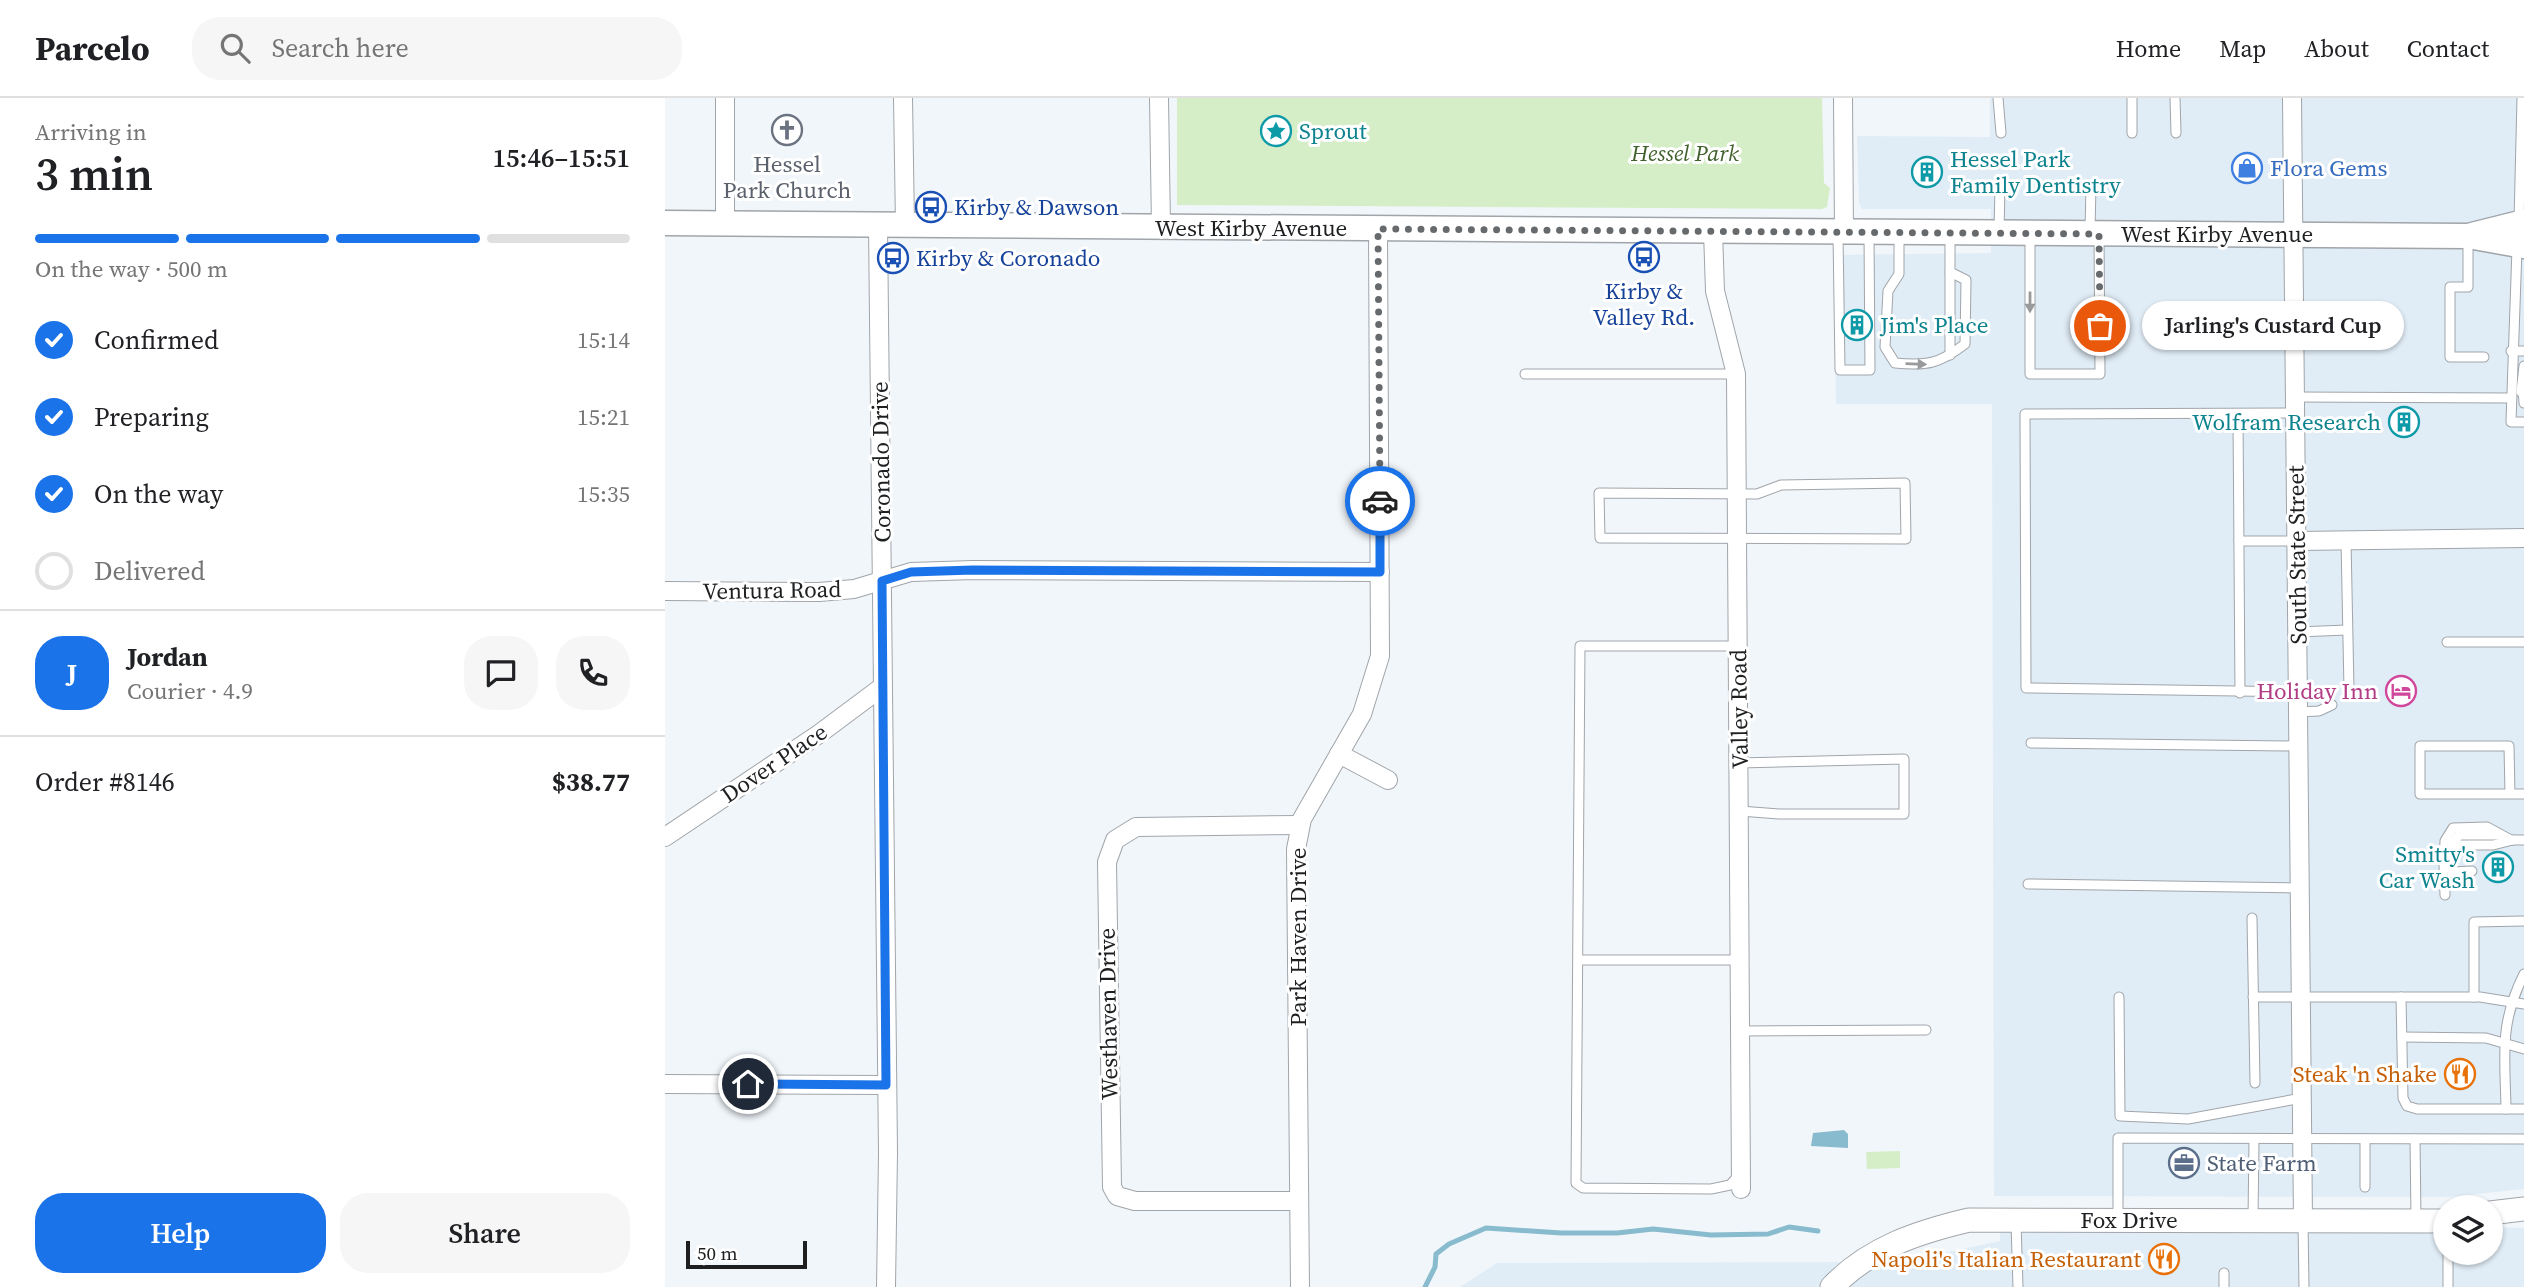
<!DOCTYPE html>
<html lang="en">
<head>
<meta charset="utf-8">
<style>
  :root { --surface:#fff; --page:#f6f6f6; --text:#202124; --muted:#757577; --line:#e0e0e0; --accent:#1a73e8 }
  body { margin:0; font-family:"Source Serif 4",serif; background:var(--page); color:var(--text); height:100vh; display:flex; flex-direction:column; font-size:26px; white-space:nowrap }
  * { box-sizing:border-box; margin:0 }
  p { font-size:23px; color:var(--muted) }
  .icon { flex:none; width:38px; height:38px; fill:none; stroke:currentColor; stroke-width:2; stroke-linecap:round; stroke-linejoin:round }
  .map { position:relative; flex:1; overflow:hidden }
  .sheet { display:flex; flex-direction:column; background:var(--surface); width:665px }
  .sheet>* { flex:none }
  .fabs { position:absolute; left:1768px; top:1097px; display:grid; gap:14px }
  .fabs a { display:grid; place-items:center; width:70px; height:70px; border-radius:50%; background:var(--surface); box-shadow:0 2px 5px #0004; font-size:35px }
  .scale { position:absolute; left:21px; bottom:18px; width:121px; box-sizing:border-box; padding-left:7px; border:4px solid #1d1f21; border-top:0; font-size:19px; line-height:24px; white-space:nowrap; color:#1d1f21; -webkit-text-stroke:5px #fff; paint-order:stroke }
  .pin { position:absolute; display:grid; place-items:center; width:60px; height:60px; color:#fff; margin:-30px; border:4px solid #fff; border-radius:50%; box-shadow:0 2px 7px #0007 }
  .courier { position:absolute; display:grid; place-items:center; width:70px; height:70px; margin:-35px; border:5px solid #1a73e8; border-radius:50%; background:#fff; color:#222; box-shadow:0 2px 9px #0007 }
  .bubble { position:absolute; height:49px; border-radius:24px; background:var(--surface); box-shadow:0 2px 5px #0004; font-size:23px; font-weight:600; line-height:49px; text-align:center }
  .headline em { font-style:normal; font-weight:600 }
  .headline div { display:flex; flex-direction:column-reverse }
  .headline { display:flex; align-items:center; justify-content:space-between; height:119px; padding:0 35px }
  h1 { font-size:46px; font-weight:600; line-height:52px }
  .bar { display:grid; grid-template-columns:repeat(4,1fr); gap:10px 7px; align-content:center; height:84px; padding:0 35px }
  .bar i { height:9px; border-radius:5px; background:var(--line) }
  .bar .active { background:var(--accent) }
  .bar p { grid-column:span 4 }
  .line { display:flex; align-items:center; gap:18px; padding:0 35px; border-top:2px solid var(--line) }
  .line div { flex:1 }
  .round { display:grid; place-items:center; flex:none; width:74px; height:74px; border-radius:28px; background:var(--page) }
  ol { padding:0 35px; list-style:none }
  li { display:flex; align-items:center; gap:21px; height:77px }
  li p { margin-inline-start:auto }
  li .icon { padding:7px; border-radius:50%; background:var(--accent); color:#fff; stroke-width:4 }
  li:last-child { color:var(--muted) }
  li i { width:38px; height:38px; border:4px solid var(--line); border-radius:50% }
  .cta { display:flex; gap:14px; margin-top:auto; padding:14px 35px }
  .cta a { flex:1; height:80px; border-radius:28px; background:var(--accent); color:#fff; font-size:28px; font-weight:600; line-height:80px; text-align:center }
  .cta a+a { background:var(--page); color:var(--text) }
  header { display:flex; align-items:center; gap:42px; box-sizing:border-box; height:98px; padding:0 35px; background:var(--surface); border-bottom:2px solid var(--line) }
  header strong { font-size:33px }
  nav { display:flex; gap:38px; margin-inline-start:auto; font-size:24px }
  .search { width:490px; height:63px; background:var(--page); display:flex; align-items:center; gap:18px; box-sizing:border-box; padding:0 24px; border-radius:28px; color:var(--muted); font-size:26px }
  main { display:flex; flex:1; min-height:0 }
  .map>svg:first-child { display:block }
  .built { fill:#e0ecf6 }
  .green { fill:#d6eec8 }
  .water { fill:#88bbcd }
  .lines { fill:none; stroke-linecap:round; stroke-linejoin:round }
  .stream { stroke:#88bbcd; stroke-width:5 }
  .service-casing { stroke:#a0a5aa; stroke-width:11 }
  .minor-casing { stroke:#a0a5aa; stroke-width:20 }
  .tertiary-casing { stroke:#a0a5aa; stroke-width:25 }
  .secondary-casing { stroke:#a0a5aa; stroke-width:27 }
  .service { stroke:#fff; stroke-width:9 }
  .minor { stroke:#fff; stroke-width:18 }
  .tertiary { stroke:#fff; stroke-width:23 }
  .secondary { stroke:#fff; stroke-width:24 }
  .oneway { fill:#999a9b }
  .done { stroke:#676a6d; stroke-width:7; stroke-dasharray:0 12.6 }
  .route { stroke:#1a73e8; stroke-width:9 }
  .labels { text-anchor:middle; stroke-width:6; stroke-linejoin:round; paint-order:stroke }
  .culture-label { font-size:23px; fill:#0d838f; stroke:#fff; text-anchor:start }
  .park-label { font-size:23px; font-style:italic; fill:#41612c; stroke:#fff }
  .worship-label { font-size:23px; fill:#5b616d; stroke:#fff }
  .shop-label { font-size:23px; fill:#366cbe; stroke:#fff; text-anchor:start }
  .transit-label { font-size:23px; fill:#164399; stroke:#fff; text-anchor:start }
  .street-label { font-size:23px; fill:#1d1f21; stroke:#fff }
  .hotel-label { font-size:23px; fill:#b23c85; stroke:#fff; text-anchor:end }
  .food-label { font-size:23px; fill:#c56008; stroke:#fff; text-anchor:end }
  .service-label { font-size:23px; fill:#4e5e75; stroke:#fff; text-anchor:start }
</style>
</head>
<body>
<header>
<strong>Parcelo</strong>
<div class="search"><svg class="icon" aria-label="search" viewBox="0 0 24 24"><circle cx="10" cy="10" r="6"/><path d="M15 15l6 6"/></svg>Search here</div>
<nav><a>Home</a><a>Map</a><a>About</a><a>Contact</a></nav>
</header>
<main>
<section class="sheet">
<div class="headline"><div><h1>3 min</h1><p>Arriving in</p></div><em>15:46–15:51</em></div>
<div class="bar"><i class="active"></i><i class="active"></i><i class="active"></i><i></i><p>On the way · 500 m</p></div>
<ol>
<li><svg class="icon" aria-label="check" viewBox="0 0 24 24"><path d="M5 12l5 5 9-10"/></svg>Confirmed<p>15:14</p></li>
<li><svg class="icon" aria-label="check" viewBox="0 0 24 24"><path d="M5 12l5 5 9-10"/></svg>Preparing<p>15:21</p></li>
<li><svg class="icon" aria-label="check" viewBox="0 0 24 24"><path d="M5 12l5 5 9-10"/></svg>On the way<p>15:35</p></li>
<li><i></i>Delivered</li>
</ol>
<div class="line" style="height:126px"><b class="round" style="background:var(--accent);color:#fff">J</b><div><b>Jordan</b><p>Courier · 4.9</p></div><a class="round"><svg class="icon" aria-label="chat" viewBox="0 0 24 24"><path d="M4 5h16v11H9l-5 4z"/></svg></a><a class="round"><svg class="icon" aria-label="phone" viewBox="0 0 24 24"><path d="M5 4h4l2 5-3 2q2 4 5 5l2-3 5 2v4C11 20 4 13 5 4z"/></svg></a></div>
<div class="line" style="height:91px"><div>Order #8146</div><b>$38.77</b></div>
<div class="cta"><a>Help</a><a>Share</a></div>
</section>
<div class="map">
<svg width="1859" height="1189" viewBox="0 0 1859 1189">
  <rect width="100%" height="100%" fill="#f1f6fb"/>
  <g class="built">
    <polygon points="1325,0 1859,0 1859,1091 1783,1099 1329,1098 1327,306 1171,306 1169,157 1326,155 1326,111 1197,111 1194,105 1192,38 1325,39"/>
    <polygon points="1825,1129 1859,1130 1859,1189 795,1189 832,1165 1237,1164 1335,1143 1335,1133 1780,1134 1780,1155 1825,1155"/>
  </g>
  <g class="green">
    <polygon points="512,0 1157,0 1159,85 1165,90 1162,109 1157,111 512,107"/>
    <polygon points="1235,1053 1235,1070 1202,1071 1201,1054"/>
  </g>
  <polygon class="water" points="1179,1032 1183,1036 1183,1050 1146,1048 1148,1035"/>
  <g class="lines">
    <polyline class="stream" points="760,1189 770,1169 771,1156 784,1146 821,1130 896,1135 952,1135 988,1131 1046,1137 1103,1136 1124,1129 1153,1133"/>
    <g class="service-casing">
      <g id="service">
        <polyline points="1333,0 1336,35"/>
        <polyline points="1467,0 1467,35"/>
        <polyline points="1510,0 1511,35"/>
        <polyline points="1854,124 1857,0"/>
        <polyline points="1425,132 1426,88"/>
        <path d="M 1234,135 L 1234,176 L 1223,193 L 1220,249 L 1230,265 C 1262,268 1274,266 1300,246 L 1301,182 L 1285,174 L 1285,137"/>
        <polyline points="1334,135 1335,87"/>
        <polyline points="1173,136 1175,272 1205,272 1204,136"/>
        <polyline points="1365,137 1365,276 1435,276 1434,136"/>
        <polyline points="1803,139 1803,189 1785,189 1785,259 1819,259"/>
        <polyline points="1852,150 1846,324 1859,324"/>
        <polyline points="1285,174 1285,257"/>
        <polyline points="1846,253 1859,253"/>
        <polyline points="860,276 1071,276"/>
        <polyline points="1858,290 1859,305"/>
        <polyline points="1856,294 1859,268"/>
        <polyline points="1630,299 1845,300"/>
        <polyline points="1630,315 1360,316 1361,590 1633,594"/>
        <polyline points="1573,316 1575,595"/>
        <polygon points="1240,385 1241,441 935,440 934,395 1092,396 1116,387"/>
        <polyline points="1681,442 1684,592"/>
        <polyline points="1574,443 1632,443"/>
        <polyline points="1632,534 1682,532"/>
        <polyline points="1782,544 1859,544"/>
        <polyline points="1073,548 915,548 911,1085 918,1090 1046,1091 1065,1087 1073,1078"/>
        <polyline points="1633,614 1654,613 1667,607"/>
        <polyline points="1366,645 1634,648"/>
        <polyline points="1074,665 1239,661 1239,716 1114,716 1075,713"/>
        <polyline points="1845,696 1844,648 1755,648 1755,696 1859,696"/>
        <polyline points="1785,750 1794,737 1834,737"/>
        <polyline points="1780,757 1794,747 1828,747 1848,742"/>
        <polyline points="1779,766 1780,797"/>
        <polyline points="1807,773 1787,774 1779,766 1780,743 1788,730 1822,729 1846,742 1859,742"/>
        <polyline points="1363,786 1635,790"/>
        <polyline points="1587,820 1590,985"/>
        <polyline points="914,862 1075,862"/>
        <polyline points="1454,899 1455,1018 1523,1021 1637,1000"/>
        <polyline points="1588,899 1815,899 1859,906"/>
        <polyline points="1736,899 1738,1000 1742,1008 1752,1011 1859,1011"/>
        <polyline points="1809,899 1809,824 1859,823"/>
        <polyline points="1076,933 1261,932"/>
        <polyline points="1737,939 1821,940 1859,951"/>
        <path d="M 1841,1011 C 1840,956 1834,926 1859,876"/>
        <polyline points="1750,1041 1751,1122"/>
        <polyline points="1700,1042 1700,1089"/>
        <polyline points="1588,1121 1589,1042"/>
        <polyline points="1453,1122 1453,1040 1859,1041"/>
        <polyline points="1351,1124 1353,1189"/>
        <polyline points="1638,1124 1639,1189"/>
        <polyline points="1783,1155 1783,1189"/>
        <polyline points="1559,1175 1559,1189"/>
      </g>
    </g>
    <g class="minor-casing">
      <g id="minor">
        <polyline points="60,0 60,125"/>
        <polyline points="238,0 240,127"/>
        <polyline points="494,0 496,129"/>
        <polyline points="1178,0 1179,134"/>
        <polyline points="1627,0 1638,1123"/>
        <polyline points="213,127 223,1055 221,1189"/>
        <polyline points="1048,133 1050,193 1071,276 1076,1091"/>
        <polyline points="1632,443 1859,440"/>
        <polyline points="0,493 154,494 189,491 246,474 308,472 715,474"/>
        <polyline points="674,656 723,682"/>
        <polyline points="0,739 154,636 217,589"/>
        <polyline points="0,986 221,987"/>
        <polyline points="633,1103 470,1103 452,1098 447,1089 442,764 450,742 471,729 635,727"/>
        <polyline points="635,1189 631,751 637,721 697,616 715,558 713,131"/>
      </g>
    </g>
    <g class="tertiary-casing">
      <g id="tertiary">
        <polyline points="1825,1115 1859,1111"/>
        <path d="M 1167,1189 C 1204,1150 1253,1134 1304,1122 L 1780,1123"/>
      </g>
    </g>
    <g class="secondary-casing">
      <g id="secondary">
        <polyline points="0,125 1803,138 1859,148"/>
        <polyline points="1807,137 1859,124"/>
      </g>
    </g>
    <use href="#service" class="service"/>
    <use href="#minor" class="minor"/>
    <use href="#tertiary" class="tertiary"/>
    <use href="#secondary" class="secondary"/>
  </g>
  <defs><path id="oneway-solid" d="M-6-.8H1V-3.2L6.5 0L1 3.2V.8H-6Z" transform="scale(1.75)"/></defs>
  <g class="oneway">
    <use href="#oneway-solid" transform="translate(1365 204) rotate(90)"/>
    <use href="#oneway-solid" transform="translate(1251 266) rotate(2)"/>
  </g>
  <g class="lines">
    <polyline class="done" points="715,403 713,131 1434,136 1435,228"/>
    <polyline class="route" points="83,986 221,987 217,483 246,474 308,472 715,474 715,403"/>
  </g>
  <defs>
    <g id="church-ring" transform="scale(1.575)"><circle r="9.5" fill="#fff" stroke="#6b7280" stroke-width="1.5"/><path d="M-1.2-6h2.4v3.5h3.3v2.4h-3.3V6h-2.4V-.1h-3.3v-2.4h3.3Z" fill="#6b7280"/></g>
    <g id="sight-ring" transform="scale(1.575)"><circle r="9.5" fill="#fff" stroke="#0f9aa8" stroke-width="1.5"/><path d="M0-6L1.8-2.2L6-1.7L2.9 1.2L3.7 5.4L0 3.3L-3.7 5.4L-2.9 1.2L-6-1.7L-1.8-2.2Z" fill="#0f9aa8"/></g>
    <g id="shop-ring" transform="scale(1.575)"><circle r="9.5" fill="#fff" stroke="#3f7fe0" stroke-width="1.5"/><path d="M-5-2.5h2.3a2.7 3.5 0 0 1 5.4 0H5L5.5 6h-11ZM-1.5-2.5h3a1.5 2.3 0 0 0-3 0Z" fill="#3f7fe0"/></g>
    <g id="building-ring" transform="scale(1.575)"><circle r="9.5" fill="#fff" stroke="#0f9aa8" stroke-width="1.5"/><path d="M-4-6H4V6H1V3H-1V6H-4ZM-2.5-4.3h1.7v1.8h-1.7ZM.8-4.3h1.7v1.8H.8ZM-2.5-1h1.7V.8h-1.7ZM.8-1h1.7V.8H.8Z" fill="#0f9aa8"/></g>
    <g id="bus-ring" transform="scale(1.575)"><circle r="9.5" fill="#fff" stroke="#1a4fb4" stroke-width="1.5"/><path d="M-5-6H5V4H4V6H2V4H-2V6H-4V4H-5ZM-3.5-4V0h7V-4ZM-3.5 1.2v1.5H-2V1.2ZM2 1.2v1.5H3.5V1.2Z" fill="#1a4fb4"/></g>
    <g id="hotel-ring" transform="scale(1.575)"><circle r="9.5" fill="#fff" stroke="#d1479c" stroke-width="1.5"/><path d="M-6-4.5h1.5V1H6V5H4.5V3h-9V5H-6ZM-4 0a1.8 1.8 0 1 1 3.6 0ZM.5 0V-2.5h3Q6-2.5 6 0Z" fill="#d1479c"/></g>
    <g id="restaurant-ring" transform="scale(1.575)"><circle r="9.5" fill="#fff" stroke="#e8710a" stroke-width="1.5"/><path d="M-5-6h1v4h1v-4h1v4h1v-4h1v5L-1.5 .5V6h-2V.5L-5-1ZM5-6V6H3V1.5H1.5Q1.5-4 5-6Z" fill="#e8710a"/></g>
    <g id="office-ring" transform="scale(1.575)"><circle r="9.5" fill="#fff" stroke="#5c6f8a" stroke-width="1.5"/><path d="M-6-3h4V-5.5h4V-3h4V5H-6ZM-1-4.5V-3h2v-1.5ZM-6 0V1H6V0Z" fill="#5c6f8a"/></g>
  </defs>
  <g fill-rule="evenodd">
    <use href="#church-ring" x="122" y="32"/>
    <use href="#sight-ring" x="611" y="33"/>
    <use href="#shop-ring" x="1582" y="70"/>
    <use href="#building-ring" x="1262" y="74"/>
    <use href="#bus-ring" x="266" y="109"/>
    <use href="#bus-ring" x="979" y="159"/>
    <use href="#bus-ring" x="228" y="160"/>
    <use href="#building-ring" x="1192" y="227"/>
    <use href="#building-ring" x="1739" y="324"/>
    <use href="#hotel-ring" x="1736" y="593"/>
    <use href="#building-ring" x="1833" y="769"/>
    <use href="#restaurant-ring" x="1795" y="976"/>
    <use href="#office-ring" x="1519" y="1065"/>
    <use href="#restaurant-ring" x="1499" y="1161"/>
  </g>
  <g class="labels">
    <g class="culture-label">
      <text x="634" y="41">Sprout</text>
      <text x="1285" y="69">Hessel Park<tspan x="1285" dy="26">Family Dentistry</tspan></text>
      <text x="1215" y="235">Jim's Place</text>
      <text x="1716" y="332" text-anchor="end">Wolfram Research</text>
      <text x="1810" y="764" text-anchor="end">Smitty's<tspan x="1810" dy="26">Car Wash</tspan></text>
    </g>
    <g class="park-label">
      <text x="1020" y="63">Hessel Park</text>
    </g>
    <g class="worship-label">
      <text x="122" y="74">Hessel<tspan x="122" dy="26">Park Church</tspan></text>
    </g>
    <g class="shop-label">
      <text x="1605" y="78">Flora Gems</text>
    </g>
    <g class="transit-label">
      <text x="289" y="117">Kirby &amp; Dawson</text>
      <text x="251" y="168">Kirby &amp; Coronado</text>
      <text x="979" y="201" text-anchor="middle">Kirby &amp;<tspan x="979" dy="26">Valley Rd.</tspan></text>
    </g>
    <g class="street-label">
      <text x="586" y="138">West Kirby Avenue</text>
      <text x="1552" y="144">West Kirby Avenue</text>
      <text transform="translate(216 364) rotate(-91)" y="8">Coronado Drive</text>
      <text transform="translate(1632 457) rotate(-91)" y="8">South State Street</text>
      <text transform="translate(107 492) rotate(-1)" y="8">Ventura Road</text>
      <text transform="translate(1074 611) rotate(-91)" y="8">Valley Road</text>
      <text transform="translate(109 665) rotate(-34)" y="8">Dover Place</text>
      <text transform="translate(633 839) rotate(-90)" y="8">Park Haven Drive</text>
      <text transform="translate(443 916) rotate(-91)" y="8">Westhaven Drive</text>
      <text x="1464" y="1130">Fox Drive</text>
    </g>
    <g class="hotel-label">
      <text x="1713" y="601">Holiday Inn</text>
    </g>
    <g class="food-label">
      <text x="1772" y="984">Steak 'n Shake</text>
      <text x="1476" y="1169">Napoli's Italian Restaurant</text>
    </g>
    <g class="service-label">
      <text x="1542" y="1073">State Farm</text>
    </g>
  </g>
</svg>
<div class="fabs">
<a><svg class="icon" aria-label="layers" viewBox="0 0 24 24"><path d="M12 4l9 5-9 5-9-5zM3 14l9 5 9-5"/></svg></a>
</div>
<div class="scale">50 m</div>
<div class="pin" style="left:1435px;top:228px;background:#ea580c"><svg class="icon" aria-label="bag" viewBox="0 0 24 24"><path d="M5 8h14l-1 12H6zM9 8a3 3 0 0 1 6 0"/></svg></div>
<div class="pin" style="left:83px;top:986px;background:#1f2937"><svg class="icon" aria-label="home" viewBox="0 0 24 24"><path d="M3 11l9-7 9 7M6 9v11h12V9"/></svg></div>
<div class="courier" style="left:715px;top:403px"><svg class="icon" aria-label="car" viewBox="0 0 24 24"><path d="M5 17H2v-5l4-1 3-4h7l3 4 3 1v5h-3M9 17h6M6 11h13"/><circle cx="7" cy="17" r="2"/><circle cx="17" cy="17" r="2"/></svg></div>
<div class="bubble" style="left:1477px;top:203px;width:262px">Jarling's Custard Cup</div>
</div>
</main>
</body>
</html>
